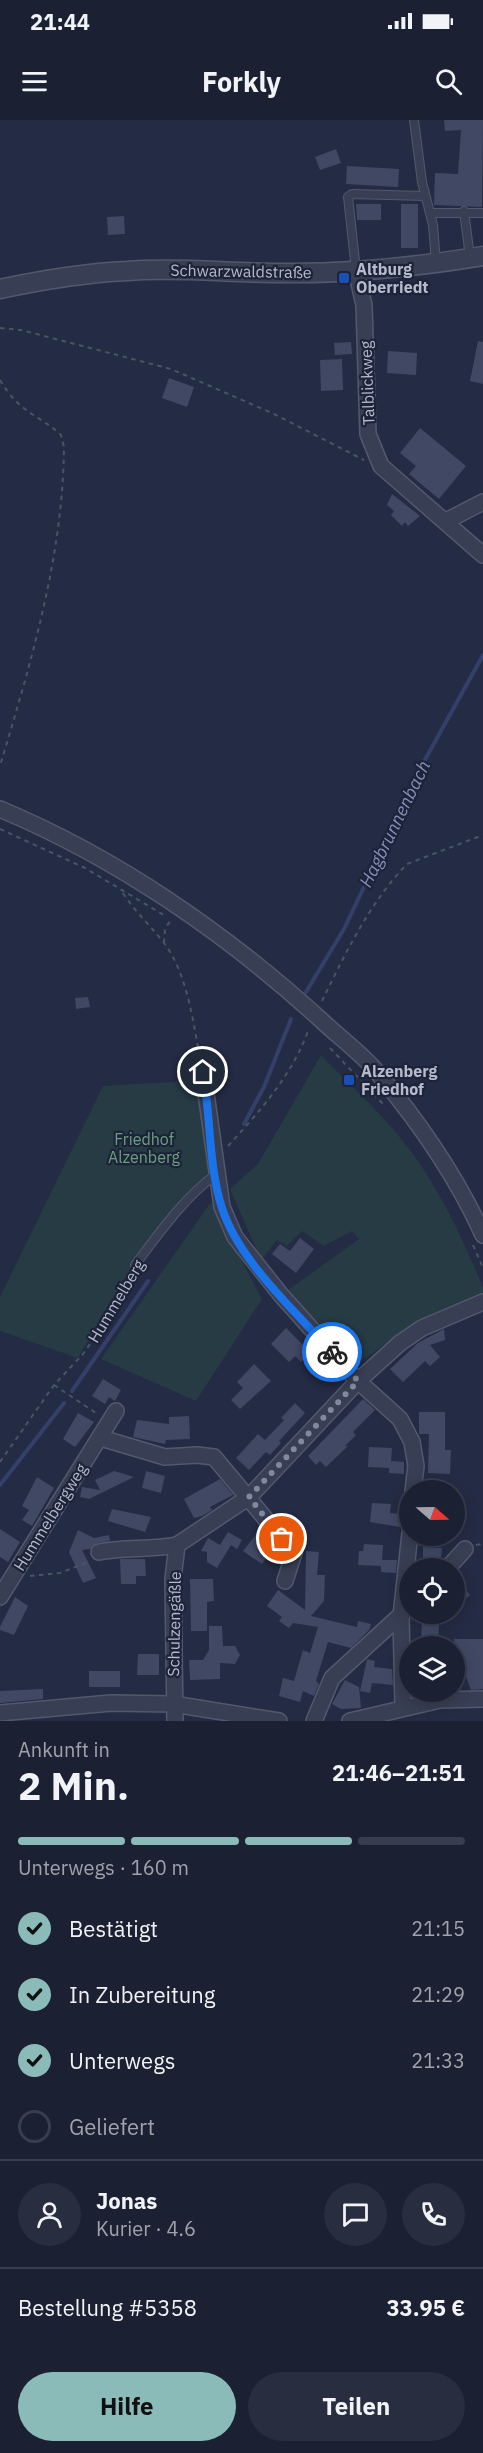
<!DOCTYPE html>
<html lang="de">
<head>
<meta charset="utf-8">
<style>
  :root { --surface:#1b2033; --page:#282d3f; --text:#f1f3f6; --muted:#a0a3ac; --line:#393e4e; --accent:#8bbbb9 }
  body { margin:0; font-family:"IBM Plex Sans",sans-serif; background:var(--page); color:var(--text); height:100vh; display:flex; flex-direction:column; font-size:22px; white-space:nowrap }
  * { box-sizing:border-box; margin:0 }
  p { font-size:20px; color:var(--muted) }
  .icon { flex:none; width:33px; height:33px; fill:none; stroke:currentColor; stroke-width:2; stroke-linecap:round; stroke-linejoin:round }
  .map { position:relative; height:1601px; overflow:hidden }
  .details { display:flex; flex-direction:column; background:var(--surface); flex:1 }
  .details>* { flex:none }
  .needle { width:39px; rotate:110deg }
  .fabs { position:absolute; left:399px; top:1360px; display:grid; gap:12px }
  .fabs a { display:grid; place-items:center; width:66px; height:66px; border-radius:50%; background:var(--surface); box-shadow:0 3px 15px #0003,0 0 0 2px var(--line); font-size:30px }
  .pin { position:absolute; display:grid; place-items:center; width:51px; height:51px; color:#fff; margin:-26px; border:3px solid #fff; border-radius:50%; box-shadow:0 2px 6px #0007 }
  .courier { position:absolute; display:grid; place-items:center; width:60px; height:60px; margin:-30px; border:4px solid #1a73e8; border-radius:50%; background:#fff; color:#222; box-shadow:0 2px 8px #0007 }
  .head em { font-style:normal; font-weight:800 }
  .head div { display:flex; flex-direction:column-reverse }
  .head { display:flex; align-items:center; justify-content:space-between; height:102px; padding:0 18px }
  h1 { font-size:39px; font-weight:800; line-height:45px }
  .bar { display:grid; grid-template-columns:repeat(4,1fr); gap:9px 6px; align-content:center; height:72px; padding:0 18px }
  .bar i { height:8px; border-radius:4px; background:var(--line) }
  .bar .selected { background:var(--accent) }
  .bar p { grid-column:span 4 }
  .line { display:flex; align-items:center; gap:15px; padding:0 18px; border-top:2px solid var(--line) }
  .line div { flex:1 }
  .round { display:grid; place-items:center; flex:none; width:63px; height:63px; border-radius:32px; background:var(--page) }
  ol { padding:0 18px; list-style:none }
  li { display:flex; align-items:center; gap:18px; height:66px }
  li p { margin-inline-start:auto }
  li .icon { padding:6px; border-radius:50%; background:var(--accent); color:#111; stroke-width:4 }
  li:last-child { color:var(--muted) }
  li i { width:33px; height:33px; border:3px solid var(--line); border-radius:50% }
  .cta { display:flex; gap:12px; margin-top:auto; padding:12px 18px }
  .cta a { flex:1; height:69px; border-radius:36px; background:var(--accent); color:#111; font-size:24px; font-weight:800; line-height:69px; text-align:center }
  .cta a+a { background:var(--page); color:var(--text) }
  .status { display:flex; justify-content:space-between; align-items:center; height:42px; padding:0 30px; background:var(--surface); direction:ltr }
  .status svg { height:16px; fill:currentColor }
  header { display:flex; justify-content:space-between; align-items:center; height:78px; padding:0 18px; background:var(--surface); font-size:27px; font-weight:800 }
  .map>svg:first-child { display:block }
  .green { fill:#263b44 }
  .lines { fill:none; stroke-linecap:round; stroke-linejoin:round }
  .stream { stroke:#34406a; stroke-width:4 }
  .building { fill:#404864 }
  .service-casing { stroke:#53596d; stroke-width:10 }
  .minor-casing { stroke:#53596d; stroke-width:18 }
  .tertiary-casing { stroke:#53596d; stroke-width:21 }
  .path { stroke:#445861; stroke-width:2; stroke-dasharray:4.5 4.5; stroke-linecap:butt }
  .service { stroke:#383e53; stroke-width:8 }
  .minor { stroke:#383e53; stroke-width:15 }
  .tertiary { stroke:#383e53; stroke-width:18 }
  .done { stroke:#82889d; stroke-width:6; stroke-dasharray:0 10.8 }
  .route { stroke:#1a73e8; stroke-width:8 }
  .transit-dot { fill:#1a4fb4; stroke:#1d2338; stroke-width:2 }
  .labels { text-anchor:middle; stroke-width:4.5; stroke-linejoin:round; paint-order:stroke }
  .poi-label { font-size:16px; font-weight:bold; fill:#b5bacd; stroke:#1d2338; text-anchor:start }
  .street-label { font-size:16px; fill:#b5bacd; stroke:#1d2338 }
  .park-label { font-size:16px; fill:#6aa081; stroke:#1d2338 }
  .water-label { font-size:18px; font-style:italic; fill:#828fbb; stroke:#1d2338 }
</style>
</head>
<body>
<div class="status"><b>21:44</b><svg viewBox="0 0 49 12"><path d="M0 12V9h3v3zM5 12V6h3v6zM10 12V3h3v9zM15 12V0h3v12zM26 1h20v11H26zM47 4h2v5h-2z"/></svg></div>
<header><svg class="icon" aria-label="menu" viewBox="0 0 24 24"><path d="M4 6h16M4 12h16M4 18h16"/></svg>Forkly<svg class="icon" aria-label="search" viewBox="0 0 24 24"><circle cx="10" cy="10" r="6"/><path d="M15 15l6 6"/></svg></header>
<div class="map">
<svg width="483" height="1601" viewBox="0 0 483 1601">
  <rect width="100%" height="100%" fill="#242b44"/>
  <g class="green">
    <path d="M 321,935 C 346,961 374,986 398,1015 C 436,1060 460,1113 483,1167 L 483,1176 L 404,1210 L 355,1246 L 284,1173 L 359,1119 L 352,1111 L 324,1126 L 302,1111 L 287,1126 L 277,1120 L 261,1140 L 230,1069 L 258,1044 Z"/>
    <path d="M 204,960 L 211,1051 C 153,1104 117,1170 78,1238 L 0,1211 L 0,1177 L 103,966 Z"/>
    <polygon points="211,1082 262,1179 196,1281 101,1239"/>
  </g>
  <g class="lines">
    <g class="stream">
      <polyline points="306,872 344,809 421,647 483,535"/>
      <polyline points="244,1004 264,967 291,899"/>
      <polyline points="72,1271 148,1161"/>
      <polyline points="0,1365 64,1283"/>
    </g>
  </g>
  <g class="building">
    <polygon points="444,0 483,0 482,87 434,85 435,53 458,54 461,10 445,11"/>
    <polygon points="336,29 341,43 320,50 315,37"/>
    <polygon points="347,46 399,49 398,67 346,64"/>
    <polygon points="356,84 381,84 381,100 357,100"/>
    <rect x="401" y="84" width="17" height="44"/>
    <polygon points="124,96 125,114 108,115 107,97"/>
    <polygon points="478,221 483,222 483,264 470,261"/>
    <polygon points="351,222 352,234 335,235 334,223"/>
    <polygon points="388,231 417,233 416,255 387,253"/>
    <polygon points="342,239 343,270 321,271 320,240"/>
    <polygon points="169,258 194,267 187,287 162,278"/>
    <polygon points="420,308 466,346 439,379 409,354 416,346 400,333"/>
    <polygon points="392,374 420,396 408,406 405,402 402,406 391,395 394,391 387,385"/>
    <polygon points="88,877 90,887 76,889 75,878"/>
    <polygon points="300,1118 314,1129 296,1153 272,1134 280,1124 290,1131"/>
    <polygon points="286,1208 310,1232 301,1242 295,1236 289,1242 271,1224"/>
    <polygon points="444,1209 445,1220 430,1225 440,1237 430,1246 425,1241 403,1262 390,1249 418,1223"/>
    <polygon points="254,1244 271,1261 240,1289 231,1280 243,1268 237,1262"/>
    <polygon points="103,1259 121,1270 115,1281 109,1277 105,1284 92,1276"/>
    <polygon points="363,1279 375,1290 353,1312 356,1315 345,1326 348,1326 326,1347 320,1341 316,1345 308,1336"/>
    <polygon points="295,1283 305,1293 279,1321 281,1323 270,1335 266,1332 249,1350 236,1338 258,1314 265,1320 284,1300 281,1298"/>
    <polygon points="419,1292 445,1292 445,1330 451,1330 450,1354 428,1353 429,1314 419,1314"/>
    <polygon points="78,1293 94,1302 75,1327 63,1319"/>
    <polygon points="189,1296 190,1319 166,1320 165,1324 133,1317 137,1300 169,1304 169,1297"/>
    <polygon points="369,1327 392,1328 391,1341 404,1342 404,1354 389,1353 389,1348 368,1347"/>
    <polygon points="114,1351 134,1357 89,1379 80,1377 82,1367 100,1370 95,1360"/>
    <polygon points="146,1351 165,1356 161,1373 142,1368"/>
    <polygon points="37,1357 54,1368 32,1406 22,1400 29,1390 22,1386"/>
    <polygon points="220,1359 233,1375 210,1387 212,1390 202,1396 194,1398 184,1379"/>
    <polygon points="372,1383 391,1384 390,1393 401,1394 400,1407 370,1402"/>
    <polygon points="112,1389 151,1397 145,1412 108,1401"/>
    <polygon points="0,1409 20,1422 8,1442 0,1437"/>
    <polygon points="78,1410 94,1418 109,1415 110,1421 97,1423 90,1429 82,1430 96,1458 83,1463 69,1432"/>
    <polygon points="228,1412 242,1420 237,1429 231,1425 217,1448 207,1442 207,1432 201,1431 208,1418 220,1425"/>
    <polygon points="258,1412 275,1425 262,1444 243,1431"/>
    <polygon points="364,1424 383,1425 382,1440 397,1440 396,1453 381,1452 381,1446 358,1445 359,1431 363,1431"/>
    <polygon points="423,1427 442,1428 441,1439 423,1438"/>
    <polygon points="306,1431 319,1432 317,1455 325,1455 324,1481 311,1496 357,1507 358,1501 371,1504 369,1510 351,1528 328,1522 316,1561 319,1564 314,1576 303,1571 300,1582 279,1576 283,1558 294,1561 303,1530 310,1533 318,1507 293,1503 289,1508 279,1501 282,1497 267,1486 278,1470 305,1490"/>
    <polygon points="120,1439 145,1439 146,1456 136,1456 136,1464 121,1464"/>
    <polygon points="454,1455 470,1475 459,1484 454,1478"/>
    <polygon points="190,1459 213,1459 214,1481 207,1482 207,1511 191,1511"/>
    <polygon points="15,1477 28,1486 14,1515 0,1510 0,1507"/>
    <polygon points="422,1494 433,1495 432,1502 439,1502 438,1527 421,1526"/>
    <polygon points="209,1506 222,1506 223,1526 235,1526 240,1535 235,1544 220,1543 220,1559 190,1560 189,1540 203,1540 209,1530"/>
    <polygon points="454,1519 483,1519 483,1569 471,1570 465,1554 454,1555"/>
    <polygon points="138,1534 159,1534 159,1555 137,1555"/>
    <polygon points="367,1539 375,1541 374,1547 392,1549 393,1565 372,1563 370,1573 360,1571"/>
    <rect x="89" y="1551" width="31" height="16"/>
    <polygon points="345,1560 359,1567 361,1588 341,1589 332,1584"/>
    <polygon points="43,1569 43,1579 0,1583 0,1571"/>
  </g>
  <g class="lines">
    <g class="service-casing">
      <g id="service">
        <polyline points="414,0 422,62 433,105 436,142"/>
        <polyline points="464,91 470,137"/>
        <polyline points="431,93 483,93"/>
        <polyline points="356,150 348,77 352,74 425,76"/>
        <path d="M 135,1145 C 160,1112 183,1079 216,1054"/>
      </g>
    </g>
    <g class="minor-casing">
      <g id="minor">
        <polyline points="356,150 364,185 368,314 381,346 483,435"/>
        <polyline points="446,401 483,382"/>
        <path d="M 0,689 C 117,738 227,814 321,900 C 339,917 361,933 377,952 C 419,1002 456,1055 483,1115"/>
        <polyline points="203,952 222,1087 235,1117 281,1175 358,1261 400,1299 412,1322 416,1346 413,1371"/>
        <polyline points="101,1318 165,1337 197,1335 214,1337 294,1433 285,1461"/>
        <path d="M 99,1432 C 125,1427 150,1430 177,1425"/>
        <polyline points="447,1449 465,1429"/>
        <polyline points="0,1477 116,1291"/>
        <polyline points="403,1587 401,1496 410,1413"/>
        <polyline points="0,1593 111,1583 173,1584 279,1601"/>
        <polyline points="175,1601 173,1459 177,1425 249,1377 358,1261 400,1223 422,1208 483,1182"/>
        <polyline points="314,1601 332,1558 404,1492"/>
        <polyline points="350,1601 440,1580 483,1579"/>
      </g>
    </g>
    <g class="tertiary-casing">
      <path id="tertiary" d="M 0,169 C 42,160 84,153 127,151 C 177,147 227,153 278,153 C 346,154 416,147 483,136"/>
    </g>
    <g class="path">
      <polyline points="0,208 21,210 171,249 274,294 364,340"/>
      <path d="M 0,260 C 20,294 37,293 61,315 L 64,327 C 63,437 31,542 0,646"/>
      <polyline points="0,709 85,748 167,797"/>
      <path d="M 123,773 C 136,793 150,805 164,823 C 187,853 193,901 200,938"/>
      <polyline points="164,823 165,809 172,798"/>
      <path d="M 322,881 C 345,834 370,782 407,744 L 483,715"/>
      <polyline points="330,928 384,985"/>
      <path d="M 228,1026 C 260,991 294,953 309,908"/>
      <polyline points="473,1125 483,1148"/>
      <polyline points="54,1265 99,1295"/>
      <polyline points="0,1342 54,1265 83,1234 115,1188 131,1153"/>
      <polyline points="476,1425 483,1424"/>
      <polyline points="30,1456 60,1453 88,1442"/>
    </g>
    <use href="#service" class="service"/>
    <use href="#minor" class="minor"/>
    <use href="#tertiary" class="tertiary"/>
  </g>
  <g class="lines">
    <polyline class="done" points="282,1419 249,1377 358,1261 332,1232"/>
    <path class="route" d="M 203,952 C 211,996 208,1045 222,1088 C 239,1141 295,1191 332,1232"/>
  </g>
  <g class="transit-dot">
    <rect x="338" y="152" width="12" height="12" rx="3"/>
    <rect x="343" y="954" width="12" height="12" rx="3"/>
  </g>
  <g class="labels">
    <g class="poi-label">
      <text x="356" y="155">Altburg<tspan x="356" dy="18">Oberriedt</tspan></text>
      <text x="361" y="957">Alzenberg<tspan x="361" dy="18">Friedhof</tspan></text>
    </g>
    <g class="street-label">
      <text transform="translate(241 151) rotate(1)" y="6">Schwarzwaldstraße</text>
      <text transform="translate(367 263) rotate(-92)" y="6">Talblickweg</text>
      <text transform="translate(116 1181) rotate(-59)" y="6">Hummelberg</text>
      <text transform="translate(50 1397) rotate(-58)" y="6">Hummelbergweg</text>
      <text transform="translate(174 1504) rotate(-89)" y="6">Schulzengäßle</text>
    </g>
    <g class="park-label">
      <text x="144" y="1025">Friedhof<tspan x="144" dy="18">Alzenberg</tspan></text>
    </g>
    <g class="water-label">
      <text transform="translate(395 704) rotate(-64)" y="6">Hagbrunnenbach</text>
    </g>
  </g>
</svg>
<div class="fabs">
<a><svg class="needle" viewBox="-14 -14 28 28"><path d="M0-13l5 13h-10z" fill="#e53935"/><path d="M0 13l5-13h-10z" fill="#a0a3ac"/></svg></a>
<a><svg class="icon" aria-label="locate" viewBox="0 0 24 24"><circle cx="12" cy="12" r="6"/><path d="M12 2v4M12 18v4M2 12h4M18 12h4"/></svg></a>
<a><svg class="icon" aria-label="layers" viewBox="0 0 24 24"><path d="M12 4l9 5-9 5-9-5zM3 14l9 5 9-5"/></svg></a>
</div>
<div class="pin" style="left:282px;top:1419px;background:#ea580c"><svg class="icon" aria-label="bag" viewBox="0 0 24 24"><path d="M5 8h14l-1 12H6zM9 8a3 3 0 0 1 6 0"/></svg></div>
<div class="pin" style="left:203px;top:952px;background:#1f2937"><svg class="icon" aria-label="home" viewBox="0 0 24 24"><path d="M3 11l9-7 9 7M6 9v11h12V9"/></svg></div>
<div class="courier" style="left:332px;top:1232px"><svg class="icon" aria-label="bike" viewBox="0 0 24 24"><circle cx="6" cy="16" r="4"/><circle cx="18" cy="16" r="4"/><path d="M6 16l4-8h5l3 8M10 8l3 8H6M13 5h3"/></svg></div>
</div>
<section class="details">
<div class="head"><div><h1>2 Min.</h1><p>Ankunft in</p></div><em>21:46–21:51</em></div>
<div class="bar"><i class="selected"></i><i class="selected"></i><i class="selected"></i><i></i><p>Unterwegs · 160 m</p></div>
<ol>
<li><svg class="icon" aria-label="check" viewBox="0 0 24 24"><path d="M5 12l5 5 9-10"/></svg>Bestätigt<p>21:15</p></li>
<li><svg class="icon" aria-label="check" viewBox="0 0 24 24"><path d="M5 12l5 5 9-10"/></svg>In Zubereitung<p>21:29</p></li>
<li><svg class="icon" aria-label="check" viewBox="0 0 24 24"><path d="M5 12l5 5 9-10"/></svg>Unterwegs<p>21:33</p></li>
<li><i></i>Geliefert</li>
</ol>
<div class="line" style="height:108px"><a class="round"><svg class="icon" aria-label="person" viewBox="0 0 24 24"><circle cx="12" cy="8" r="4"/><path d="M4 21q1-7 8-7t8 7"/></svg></a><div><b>Jonas</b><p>Kurier · 4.6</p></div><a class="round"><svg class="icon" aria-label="chat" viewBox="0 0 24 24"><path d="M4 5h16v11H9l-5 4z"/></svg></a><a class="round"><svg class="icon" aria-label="phone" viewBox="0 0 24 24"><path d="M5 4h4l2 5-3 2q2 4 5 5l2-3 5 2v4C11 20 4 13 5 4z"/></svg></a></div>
<div class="line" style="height:78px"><div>Bestellung #5358</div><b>33.95 €</b></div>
<div class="cta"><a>Hilfe</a><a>Teilen</a></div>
</section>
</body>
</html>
